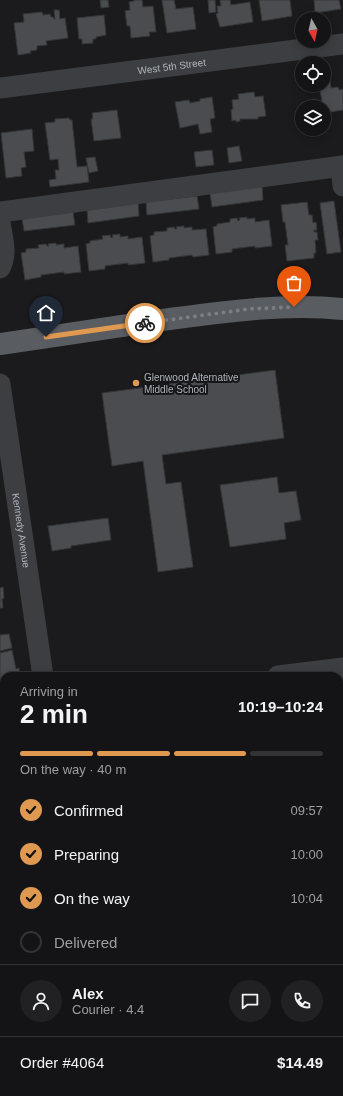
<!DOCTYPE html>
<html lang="en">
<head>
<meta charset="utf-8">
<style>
  :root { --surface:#141416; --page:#212123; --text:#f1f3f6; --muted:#9d9ea1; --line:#333335; --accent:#df9951 }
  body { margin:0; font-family:Arial,sans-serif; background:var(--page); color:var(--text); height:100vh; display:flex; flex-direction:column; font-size:15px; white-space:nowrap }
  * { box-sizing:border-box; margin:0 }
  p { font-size:13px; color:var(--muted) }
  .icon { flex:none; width:22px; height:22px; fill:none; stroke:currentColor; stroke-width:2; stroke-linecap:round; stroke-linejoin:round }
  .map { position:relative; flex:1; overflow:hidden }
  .panel { position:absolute; left:0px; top:672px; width:343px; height:424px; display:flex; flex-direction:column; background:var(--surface); border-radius:12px 12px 0 0; box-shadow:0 2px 10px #0003,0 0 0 1px var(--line) }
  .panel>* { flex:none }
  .needle { width:26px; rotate:172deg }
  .buttons { position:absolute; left:295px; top:12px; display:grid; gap:8px }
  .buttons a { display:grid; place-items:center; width:36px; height:36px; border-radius:50%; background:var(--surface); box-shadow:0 2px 10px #0003,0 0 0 1px var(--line); font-size:20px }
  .pin { position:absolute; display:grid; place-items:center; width:34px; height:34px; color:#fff; margin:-41px -17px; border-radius:50% 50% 50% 0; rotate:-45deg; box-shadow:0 0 4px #0007 }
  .pin .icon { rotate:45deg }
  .courier { position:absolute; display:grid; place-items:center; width:40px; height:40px; margin:-20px; border:3px solid #df9951; border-radius:50%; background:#fff; color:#222; box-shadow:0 1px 5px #0007 }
  .summary em { font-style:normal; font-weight:700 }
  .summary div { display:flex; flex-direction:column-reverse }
  .summary { display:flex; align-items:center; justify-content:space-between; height:68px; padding:0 20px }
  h1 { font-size:26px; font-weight:700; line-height:30px }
  .bar { display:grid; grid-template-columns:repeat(4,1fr); gap:6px 4px; align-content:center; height:48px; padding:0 20px }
  .bar i { height:5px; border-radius:3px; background:var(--line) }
  .bar .on { background:var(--accent) }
  .bar p { grid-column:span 4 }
  .line { display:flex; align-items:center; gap:10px; padding:0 20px; border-top:1px solid var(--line) }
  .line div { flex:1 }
  .round { display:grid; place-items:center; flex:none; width:42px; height:42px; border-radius:21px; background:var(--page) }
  ol { padding:0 20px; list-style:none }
  li { display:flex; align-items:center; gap:12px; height:44px }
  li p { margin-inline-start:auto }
  li .icon { padding:4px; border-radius:50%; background:var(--accent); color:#111; stroke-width:4 }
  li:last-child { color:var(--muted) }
  li i { width:22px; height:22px; border:2px solid var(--line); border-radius:50% }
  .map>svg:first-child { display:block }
  .building { fill:#4a4c4f; stroke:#353639 }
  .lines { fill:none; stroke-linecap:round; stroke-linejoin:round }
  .minor { stroke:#3d3e42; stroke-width:21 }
  .major { stroke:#595c60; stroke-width:22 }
  .done { stroke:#7b7f84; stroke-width:4; stroke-dasharray:0 7.2 }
  .route { stroke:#df9951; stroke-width:5 }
  .poi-dot { fill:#df9951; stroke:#161618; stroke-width:1.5 }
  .labels { text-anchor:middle; stroke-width:4; stroke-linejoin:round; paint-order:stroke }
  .street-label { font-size:10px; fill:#afb5bb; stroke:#161618 }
  .poi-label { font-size:10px; fill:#afb5bb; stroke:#161618; text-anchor:start }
</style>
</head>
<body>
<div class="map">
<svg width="343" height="1096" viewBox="0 0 343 1096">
  <rect width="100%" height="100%" fill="#1b1b1d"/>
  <g class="building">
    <polygon points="100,0 108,0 109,7 101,8"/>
    <polygon points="134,0 142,0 143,7 153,6 156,32 149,32 150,36 131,38 130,26 127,26 125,11 130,10 129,2 134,1"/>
    <polygon points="162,0 174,0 176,9 193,7 196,29 167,33"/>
    <polygon points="208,0 215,0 216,12 209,13"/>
    <polygon points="220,0 230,0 231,5 250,2 253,22 220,27 216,14 218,13 217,6 221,6"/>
    <polygon points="259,0 290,0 292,16 262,21"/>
    <polygon points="314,0 339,0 341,9 315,13"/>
    <polygon points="54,10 59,10 60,19 65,18 68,38 46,41 47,45 37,46 37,50 30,51 31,53 18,55 14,23 24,22 23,14 42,12 43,15 50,14 51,17 53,17 54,19 55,19"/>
    <polygon points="104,15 106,35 96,37 96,39 93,39 93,43 82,44 82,39 79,39 77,18"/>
    <polygon points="330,81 331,88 338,87 339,90 343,89 343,110 324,113 324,107 318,107 318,102 322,101 319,85 324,85 324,82"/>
    <polygon points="254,92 255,97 263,96 266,116 258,117 258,119 240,119 240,121 236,122 236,120 232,121 231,110 233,109 232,100 239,99 238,94"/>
    <polygon points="212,97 215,118 210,119 212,132 200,134 198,124 180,128 175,102 189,100 190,103 200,101 200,99"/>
    <polygon points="117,110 121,138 94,141 91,119 93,119 92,113"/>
    <polygon points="69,118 70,120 72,120 77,167 87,166 89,182 50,187 49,180 56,179 55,170 59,170 58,159 50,160 45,123 55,122 55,119"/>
    <polygon points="32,129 34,151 24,152 26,167 21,168 22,176 6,178 1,133"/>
    <polygon points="239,146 242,161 229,163 227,148"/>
    <polygon points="212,150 214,165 196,167 194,152"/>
    <polygon points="95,157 98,171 89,173 86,158"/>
    <polygon points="262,186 263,200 212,207 210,193"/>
    <polygon points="197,196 199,209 147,215 146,202"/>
    <polygon points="334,201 341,252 327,254 320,203"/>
    <polygon points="307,202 309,215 312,215 313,223 316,222 317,230 314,230 314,232 317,232 318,240 315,240 316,253 314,253 314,258 287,261 285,245 288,245 285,222 283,222 281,205"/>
    <polygon points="138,203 139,216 88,223 87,210"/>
    <polygon points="73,212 75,225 24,231 22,218"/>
    <polygon points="247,217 247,219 255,218 255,222 269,220 272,246 255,248 255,246 232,249 232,252 216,254 213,227 217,226 217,224 230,222 230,219 237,218 238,221 240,220 239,218"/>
    <polygon points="184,226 184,228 192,227 192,230 206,229 209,255 193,257 192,255 169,258 169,260 153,262 150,236 154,235 154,232 167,231 167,228 174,227 175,229 177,229 176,227"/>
    <polygon points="120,234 120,237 128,236 128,239 142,237 145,263 128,265 128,263 105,266 105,269 89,271 86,244 90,243 90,241 103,239 102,236 110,235 111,238 113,237 112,235"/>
    <polygon points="56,243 56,245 64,244 64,248 78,246 81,272 64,274 64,272 41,275 41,277 25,280 21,253 26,252 26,249 39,248 38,245 46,244 47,246 49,246 48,244"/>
    <polygon points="275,370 284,438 162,455 166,484 181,482 193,567 158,572 143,461 112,466 102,393"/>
    <polygon points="277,477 279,493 296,491 301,520 284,523 286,539 230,547 220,485"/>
    <polygon points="108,518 111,540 71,546 71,548 52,551 48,526"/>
    <polygon points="3,587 4,598 2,599 3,608 0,608 0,588"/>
    <polygon points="9,634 12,648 0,651 0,635"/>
    <polygon points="12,650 16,669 19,668 20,676 4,676 4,681 0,681 0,653"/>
    <polygon points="4,747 4,774 0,774 0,748"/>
    <polygon points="4,805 4,827 1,806"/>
    <polygon points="1,856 4,856 4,870"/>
    <polygon points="3,957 4,968 0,969 0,958"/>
    <polygon points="343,987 343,1016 339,1016 339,988"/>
    <rect x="22" y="1092" width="10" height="4"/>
    <rect x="37" y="1092" width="28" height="4"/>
    <polygon points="293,1092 318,1092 331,1094 331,1096 292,1096"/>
  </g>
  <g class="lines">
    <g class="minor">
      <path id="s1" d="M 0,88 L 343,44"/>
      <polyline points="341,167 343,186"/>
      <polyline points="0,212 343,166"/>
      <path d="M 0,222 C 2,237 8,253 0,268"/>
      <path id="s2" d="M 0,384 L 43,676"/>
      <polyline points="278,676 343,668"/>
      <polyline points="0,713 4,713"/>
      <polyline points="341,960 343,940"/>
      <polyline points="0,1012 4,1011"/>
      <polyline points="339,1041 343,1040"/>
      <polyline points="339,1087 343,1088"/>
      <polyline points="102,1092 102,1096"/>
    </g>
    <path class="major" d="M 0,344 C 54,336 108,328 162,320 C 222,312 282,303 343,309"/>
  </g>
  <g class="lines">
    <polyline class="done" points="145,323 249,309 294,307"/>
    <polyline class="route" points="46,337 145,323"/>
  </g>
  <circle class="poi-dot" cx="136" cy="383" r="4"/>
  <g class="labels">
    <g class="street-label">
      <text dy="4" stroke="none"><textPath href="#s1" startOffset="173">West 5th Street</textPath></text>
      <text dy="4" stroke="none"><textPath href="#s2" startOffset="148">Kennedy Avenue</textPath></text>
    </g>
    <g class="poi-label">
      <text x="144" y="381">Glenwood Alternative<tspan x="144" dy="12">Middle School</tspan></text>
    </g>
  </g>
</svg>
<div class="buttons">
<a><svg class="needle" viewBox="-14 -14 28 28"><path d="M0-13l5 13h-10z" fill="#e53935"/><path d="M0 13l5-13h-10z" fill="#9d9ea1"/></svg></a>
<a><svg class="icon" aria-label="locate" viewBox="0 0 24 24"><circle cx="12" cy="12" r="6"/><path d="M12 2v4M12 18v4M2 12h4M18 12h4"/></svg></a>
<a><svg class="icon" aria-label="layers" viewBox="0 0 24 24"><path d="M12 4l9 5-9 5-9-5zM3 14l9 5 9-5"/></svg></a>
</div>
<div class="pin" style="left:294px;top:307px;background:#ea580c"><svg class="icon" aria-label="bag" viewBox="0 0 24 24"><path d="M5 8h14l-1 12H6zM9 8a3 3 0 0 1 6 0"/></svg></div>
<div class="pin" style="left:46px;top:337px;background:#1f2937"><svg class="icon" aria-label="home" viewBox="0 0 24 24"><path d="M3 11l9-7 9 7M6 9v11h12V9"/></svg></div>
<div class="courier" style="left:145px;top:323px"><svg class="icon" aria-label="bike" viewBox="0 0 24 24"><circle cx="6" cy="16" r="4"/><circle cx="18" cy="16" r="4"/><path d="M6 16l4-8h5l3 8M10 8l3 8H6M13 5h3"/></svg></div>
<section class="panel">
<div class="summary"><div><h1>2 min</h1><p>Arriving in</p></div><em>10:19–10:24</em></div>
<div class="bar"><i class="on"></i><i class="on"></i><i class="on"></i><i></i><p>On the way · 40 m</p></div>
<ol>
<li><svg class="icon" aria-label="check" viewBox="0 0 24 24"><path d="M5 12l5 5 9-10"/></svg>Confirmed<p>09:57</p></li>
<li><svg class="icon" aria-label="check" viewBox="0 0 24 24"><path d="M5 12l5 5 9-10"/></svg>Preparing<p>10:00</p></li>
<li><svg class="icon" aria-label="check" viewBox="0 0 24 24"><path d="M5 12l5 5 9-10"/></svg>On the way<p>10:04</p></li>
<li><i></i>Delivered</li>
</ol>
<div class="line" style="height:72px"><a class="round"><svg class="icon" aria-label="person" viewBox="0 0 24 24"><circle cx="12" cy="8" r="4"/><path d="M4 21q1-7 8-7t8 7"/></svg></a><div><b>Alex</b><p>Courier · 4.4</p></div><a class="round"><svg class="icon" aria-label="chat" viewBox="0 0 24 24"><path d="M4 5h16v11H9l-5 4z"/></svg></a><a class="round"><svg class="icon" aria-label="phone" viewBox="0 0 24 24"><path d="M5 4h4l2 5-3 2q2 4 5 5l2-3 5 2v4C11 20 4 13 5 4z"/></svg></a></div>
<div class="line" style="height:52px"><div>Order #4064</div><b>$14.49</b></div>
</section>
</div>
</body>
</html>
